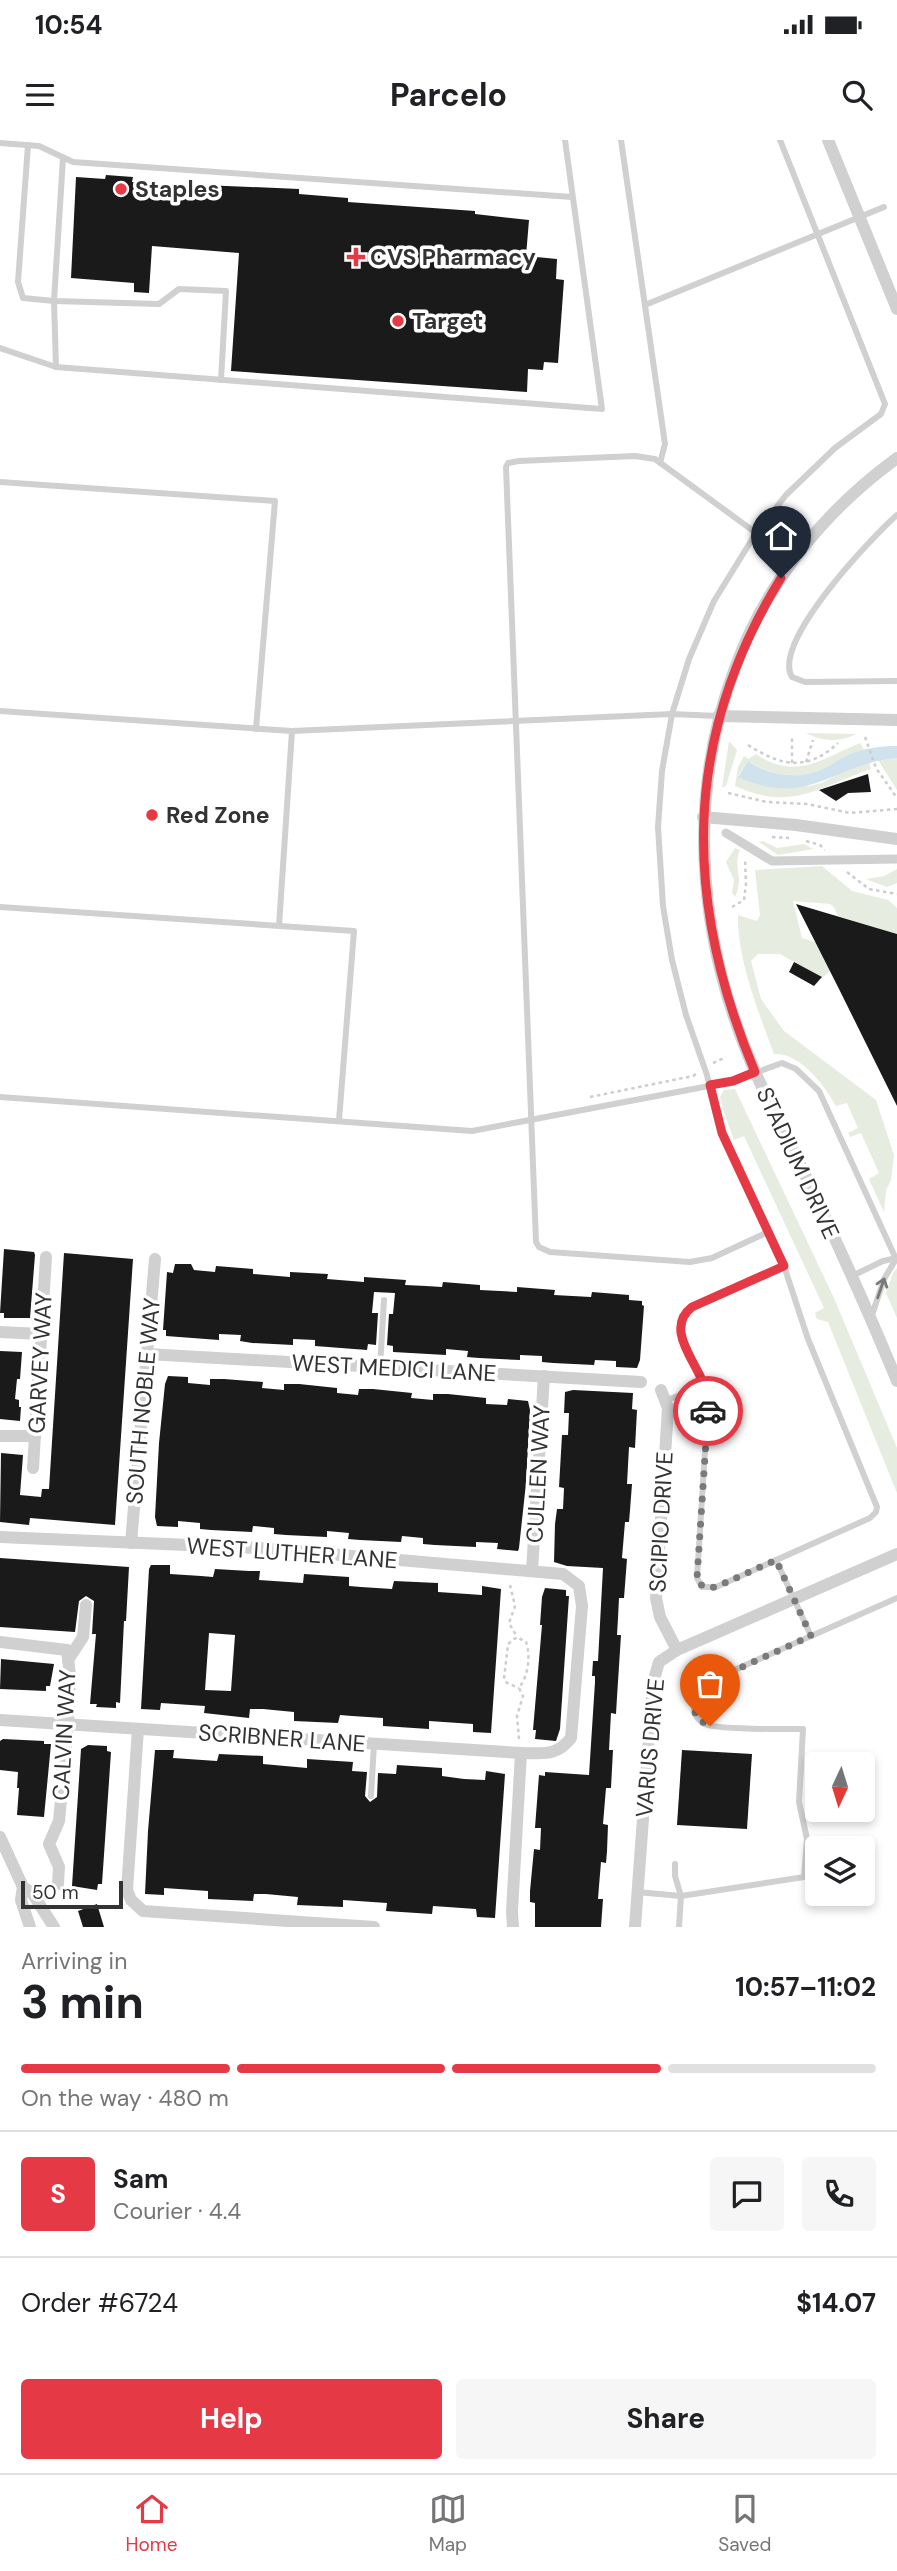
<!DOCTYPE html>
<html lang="en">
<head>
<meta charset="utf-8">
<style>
  :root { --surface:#fff; --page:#f6f6f6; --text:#202124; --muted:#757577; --line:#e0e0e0; --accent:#e63946 }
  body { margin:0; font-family:"DM Sans",sans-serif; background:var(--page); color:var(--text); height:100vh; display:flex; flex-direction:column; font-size:26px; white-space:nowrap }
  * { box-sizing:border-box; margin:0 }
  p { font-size:23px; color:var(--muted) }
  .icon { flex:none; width:38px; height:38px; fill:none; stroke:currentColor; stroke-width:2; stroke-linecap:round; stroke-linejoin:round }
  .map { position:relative; height:1787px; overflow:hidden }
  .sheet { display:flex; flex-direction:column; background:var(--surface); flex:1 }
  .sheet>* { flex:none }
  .needle { width:46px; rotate:184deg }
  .controls { position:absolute; left:805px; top:1612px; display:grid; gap:14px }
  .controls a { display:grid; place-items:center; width:70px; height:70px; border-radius:7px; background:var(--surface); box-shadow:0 4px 10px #0003; font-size:35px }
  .scale { position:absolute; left:21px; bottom:18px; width:102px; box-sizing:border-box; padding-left:7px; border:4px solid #333; border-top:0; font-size:19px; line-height:24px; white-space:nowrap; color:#333; -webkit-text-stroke:5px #fff; paint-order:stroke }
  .pin { position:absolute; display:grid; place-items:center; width:60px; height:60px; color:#fff; margin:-72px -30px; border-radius:50% 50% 50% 0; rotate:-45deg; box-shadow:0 0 7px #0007 }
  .pin .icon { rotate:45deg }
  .courier { position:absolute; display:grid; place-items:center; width:70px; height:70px; margin:-35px; border:5px solid #e63946; border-radius:50%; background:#fff; color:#222; box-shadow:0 2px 9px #0007 }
  .headline em { font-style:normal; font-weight:700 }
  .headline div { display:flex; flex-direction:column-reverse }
  .headline { display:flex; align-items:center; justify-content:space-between; height:119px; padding:0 21px }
  h1 { font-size:46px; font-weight:700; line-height:52px }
  .bar { display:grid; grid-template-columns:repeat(4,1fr); gap:10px 7px; align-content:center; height:84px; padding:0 21px }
  .bar i { height:9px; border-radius:5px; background:var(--line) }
  .bar .on { background:var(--accent) }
  .bar p { grid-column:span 4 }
  .line { display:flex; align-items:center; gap:18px; padding:0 21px; border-top:2px solid var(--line) }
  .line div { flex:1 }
  .round { display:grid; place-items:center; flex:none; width:74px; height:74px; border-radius:7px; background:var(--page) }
  .action { display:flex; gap:14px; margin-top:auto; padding:14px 21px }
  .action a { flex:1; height:80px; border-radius:7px; background:var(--accent); color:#fff; font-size:28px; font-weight:700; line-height:80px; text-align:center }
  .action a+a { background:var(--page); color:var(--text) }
  .status { display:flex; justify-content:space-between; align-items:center; height:49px; padding:0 35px; background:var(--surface); direction:ltr }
  .status svg { height:19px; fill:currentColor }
  header { display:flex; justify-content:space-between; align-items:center; height:91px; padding:0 21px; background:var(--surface); font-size:32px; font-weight:700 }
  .menu { display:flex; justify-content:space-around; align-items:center; height:98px; border-top:2px solid var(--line); background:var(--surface); font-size:19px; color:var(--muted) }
  .menu a { display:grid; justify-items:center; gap:4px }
  .menu .on { color:var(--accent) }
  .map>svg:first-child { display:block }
  .green { fill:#e6ecdf }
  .water { fill:#cfe2ee }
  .building { fill:#1a1a1a; fill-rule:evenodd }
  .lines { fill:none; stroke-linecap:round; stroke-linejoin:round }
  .path { stroke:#cdcdcd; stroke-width:2.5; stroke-dasharray:3.5 3.5; stroke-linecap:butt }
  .service { stroke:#d0d0d0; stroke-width:6 }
  .pedestrian { stroke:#d0d0d0; stroke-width:9 }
  .minor { stroke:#d0d0d0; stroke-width:12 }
  .oneway { stroke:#7a7a7a }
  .done { stroke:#7a7a7a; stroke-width:7; stroke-dasharray:0 12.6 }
  .route { stroke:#e63946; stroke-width:9 }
  .poi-dot { fill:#e63946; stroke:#fff; stroke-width:2.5 }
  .labels { text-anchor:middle; stroke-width:7; stroke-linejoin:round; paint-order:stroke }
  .poi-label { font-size:23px; font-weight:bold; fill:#333; stroke:#fff; text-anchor:start }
  .street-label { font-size:23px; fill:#333; stroke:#fff }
</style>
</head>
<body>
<div class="status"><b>10:54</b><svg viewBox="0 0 49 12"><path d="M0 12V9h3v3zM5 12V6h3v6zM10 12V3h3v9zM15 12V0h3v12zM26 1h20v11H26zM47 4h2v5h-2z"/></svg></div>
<header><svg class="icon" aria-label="menu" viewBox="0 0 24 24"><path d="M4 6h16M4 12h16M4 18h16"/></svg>Parcelo<svg class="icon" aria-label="search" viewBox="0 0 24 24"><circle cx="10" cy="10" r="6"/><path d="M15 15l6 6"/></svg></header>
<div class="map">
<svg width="897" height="1787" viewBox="0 0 897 1787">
  <rect width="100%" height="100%" fill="#fff"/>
  <g class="green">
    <path d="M 806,593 L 857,594 C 840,602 823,602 806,593 Z"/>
    <polygon points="729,601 737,610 726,646 722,648"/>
    <path d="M 860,603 L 864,610 C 851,614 841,620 828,627 C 802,640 772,637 748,621 L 738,636 L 809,646 L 822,643 L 843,631 L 869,622 L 871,629 C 818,647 792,672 735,646 L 738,627 L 744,616 L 749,619 L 756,614 C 796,641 821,619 860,603 Z"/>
    <polygon points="897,618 897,650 878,620"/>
    <polygon points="763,701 777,708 804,704 813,709 778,715 759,702"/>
    <path d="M 735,708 L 740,710 C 732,728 745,736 735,757 L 732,753 L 734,740 L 726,722 Z"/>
    <path d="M 822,726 L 852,751 L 888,760 L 897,768 L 897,794 L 838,776 L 834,767 L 830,764 L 793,761 L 802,798 L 815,802 L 830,831 L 822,838 L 780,814 L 758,814 L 751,821 L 761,859 L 784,891 L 876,960 L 894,1015 L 891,1040 L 886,1050 L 884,1072 L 869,1039 L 879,1033 L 861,993 L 850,997 L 848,993 L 858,988 L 847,963 L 836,966 C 825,946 800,912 774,914 C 759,873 737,819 738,775 L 757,781 L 760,775 L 755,730 Z"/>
    <polygon points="897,729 897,743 887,747 866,739 884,736"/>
    <polygon points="735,949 834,1158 897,1308 897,1353 828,1182 817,1179 815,1173 824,1168 744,996 734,1000 724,973 720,957 724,950"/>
    <polygon points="897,1128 897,1178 886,1153 893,1133"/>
  </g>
  <path class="water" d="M 897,606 L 897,618 C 831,624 810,669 738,637 L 748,621 C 771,637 800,640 825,628 C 833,624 841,618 849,615 C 863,608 881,606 897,606 Z"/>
  <g class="building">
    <polygon points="106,35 133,37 132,42 299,49 299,54 348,58 348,62 475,71 475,74 529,80 526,116 557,119 556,139 564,140 558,223 544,222 543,230 528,229 527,252 231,231 239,113 152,106 149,153 134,152 134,143 71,138 76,37 105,39"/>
    <polygon points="868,634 871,652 848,653 836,661 819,650"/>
    <polygon points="796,764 897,794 897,966 838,847"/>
    <polygon points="794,822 822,837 814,846 789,832"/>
    <polygon points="4,1109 34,1112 35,1115 30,1178 4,1178 4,1173 0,1173"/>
    <polygon points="64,1113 133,1119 115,1385 30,1378 29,1385 0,1382 1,1313 23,1315 20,1355 41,1357 42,1349 49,1349"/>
    <polygon points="175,1124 191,1124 194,1130 215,1132 216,1126 241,1128 253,1129 253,1134 290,1137 290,1132 328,1134 327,1139 364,1142 364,1137 406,1140 405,1145 426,1146 442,1147 443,1142 480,1145 480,1150 517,1152 517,1147 555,1150 554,1155 591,1157 592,1152 629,1155 629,1160 642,1161 642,1165 644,1166 640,1220 637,1228 616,1227 616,1221 595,1220 594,1225 553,1223 542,1222 542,1216 520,1215 520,1220 479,1218 467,1217 468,1211 446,1209 446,1215 393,1212 393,1206 387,1205 389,1174 393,1174 395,1153 374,1152 372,1173 378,1173 376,1205 368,1204 367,1210 315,1206 315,1200 293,1199 293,1205 252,1203 240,1201 241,1195 219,1194 219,1200 166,1196 166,1190 163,1190 167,1132 173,1133"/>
    <polygon points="0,1211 22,1212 20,1239 17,1239 15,1259 19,1260 19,1267 21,1267 20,1281 0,1279"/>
    <polygon points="168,1236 188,1237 188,1243 210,1245 210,1239 224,1239 263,1242 262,1248 284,1250 284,1244 299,1244 337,1248 337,1253 358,1255 359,1249 373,1249 412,1253 411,1258 433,1260 433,1254 448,1254 486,1258 486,1264 507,1265 508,1259 528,1261 530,1270 526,1343 519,1408 518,1411 497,1409 498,1403 476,1402 476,1407 435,1405 423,1404 423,1398 402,1396 401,1402 360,1400 348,1399 349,1393 327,1391 327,1397 286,1395 274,1394 274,1388 253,1386 252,1392 211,1390 200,1389 200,1383 178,1381 178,1387 157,1386 155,1377 159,1303 165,1244"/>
    <polygon points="573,1250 633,1253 632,1269 637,1270 635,1308 629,1307 627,1344 632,1344 630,1370 629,1382 625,1382 622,1418 627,1419 624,1458 619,1458 618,1478 617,1495 621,1495 617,1557 616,1574 611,1573 609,1610 613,1610 611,1648 606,1648 603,1684 608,1685 607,1711 606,1723 601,1722 599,1746 598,1759 603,1759 601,1787 535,1787 535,1763 530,1762 530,1751 534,1709 540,1710 541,1688 535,1688 539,1635 545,1636 545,1632 589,1635 595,1542 595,1536 592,1536 593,1521 598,1521 603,1428 567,1426 554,1422 555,1384 557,1369 563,1369 564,1348 559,1347 562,1295 568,1295 569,1273 564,1273 565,1252"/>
    <polygon points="0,1418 129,1427 126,1481 124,1481 120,1563 116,1562 116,1568 96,1567 97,1564 90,1564 96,1494 92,1494 94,1461 86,1456 79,1461 75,1492 0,1487"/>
    <path d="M 151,1425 L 170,1425 L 170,1434 L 201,1436 L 213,1437 L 215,1429 L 249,1431 L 260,1431 L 259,1440 L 303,1443 L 304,1434 L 349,1437 L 349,1446 L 361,1447 L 392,1449 L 394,1441 L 438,1443 L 438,1452 L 482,1455 L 482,1446 L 501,1449 L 491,1593 L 473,1592 L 473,1584 L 429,1581 L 429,1589 L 383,1586 L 383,1578 L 352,1576 L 340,1575 L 338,1583 L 294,1581 L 294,1572 L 263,1569 L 250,1569 L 249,1578 L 204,1573 L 205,1566 L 161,1563 L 160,1570 L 141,1569 L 149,1429 ZM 209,1493 L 235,1495 L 231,1551 L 205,1550 Z"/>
    <polygon points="545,1448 566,1450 566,1456 569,1456 560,1589 556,1601 535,1599 536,1590 533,1590 542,1485 540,1485 542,1457"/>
    <polygon points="1,1519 54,1524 50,1546 46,1546 46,1551 0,1549"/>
    <polygon points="3,1599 44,1601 44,1604 51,1604 44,1677 17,1675 19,1648 17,1648 18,1632 0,1630 0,1601"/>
    <polygon points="88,1605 107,1606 107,1611 111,1612 102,1744 98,1744 97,1750 72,1746 81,1609"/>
    <polygon points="155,1610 174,1610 173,1618 217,1621 219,1614 263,1616 263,1624 307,1628 307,1619 353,1622 352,1631 367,1632 365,1656 370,1662 377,1657 378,1633 396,1634 397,1625 442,1628 442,1636 464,1639 485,1640 486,1631 505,1634 495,1778 477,1777 476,1769 433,1766 432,1774 386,1771 387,1763 343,1760 343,1767 297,1765 298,1757 266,1754 254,1754 253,1761 208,1759 208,1751 164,1748 164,1755 145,1754 148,1691"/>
    <polygon points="682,1610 752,1614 747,1689 677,1685"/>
    <polygon points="97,1764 104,1787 83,1787 78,1771"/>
  </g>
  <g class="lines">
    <g class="path">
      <polyline points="865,597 876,628 897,658"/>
      <path d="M 748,605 C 781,626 807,632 838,603"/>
      <polyline points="806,622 813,600"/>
      <polyline points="792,623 792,597"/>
      <polyline points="728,653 767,662 807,664 850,673 897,669"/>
      <polyline points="772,697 789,698"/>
      <polyline points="806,701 820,705 825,710"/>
      <polyline points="847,732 869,749 897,754"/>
      <polyline points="732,767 744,760 746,744 745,719"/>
      <polyline points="713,923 726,917"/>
      <polyline points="590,957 693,936 696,934"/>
      <polyline points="510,1445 515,1466 509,1483 517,1497"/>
      <path d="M 519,1599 L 517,1576 L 523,1556 L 519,1548 C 528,1536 531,1516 526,1502 L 517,1497 L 508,1504 L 504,1539 L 507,1543 L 519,1548"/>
    </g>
    <g class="service">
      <polyline points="621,0 665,304 660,323"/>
      <path d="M 780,0 L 885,264 L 881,274 L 835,308 L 786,355 L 756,393 L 714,461 L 689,519 L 672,574 L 662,631 L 658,687 L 663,766 L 672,820 L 686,875 L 707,935 L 718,982 L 784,1126 L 808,1199 L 877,1367 L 876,1372 L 870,1378 L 716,1447 L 702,1447 L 697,1438 L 708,1263 C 707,1254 705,1245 700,1236 C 690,1216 667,1186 692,1167 L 784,1126"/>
      <polyline points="0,3 39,6 73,22 572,57"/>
      <polyline points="28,5 18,142 23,158 54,161 159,164 179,149 226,151 221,240"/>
      <polyline points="63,18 54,161 56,227 602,269 565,0"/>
      <polyline points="645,165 884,67"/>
      <polyline points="0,208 56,227"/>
      <polyline points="0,342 275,361 256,589"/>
      <path d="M 897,375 C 871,398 771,503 792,537 L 805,542 L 897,541"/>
      <polyline points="0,571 292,591 672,574 718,576"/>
      <polyline points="0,767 354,791 339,980"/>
      <polyline points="279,786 292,591"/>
      <polyline points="0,957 472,991 730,942 782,923 796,929 819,951 896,1119 884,1139 871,1178"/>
      <polyline points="768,1092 712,1118 690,1122 550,1112 539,1107 536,1102 506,327 508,323 519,321 635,316 655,319 793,420"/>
      <polyline points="852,1136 883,1121 897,1118"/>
      <polyline points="380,1227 384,1160"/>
      <polyline points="667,1260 704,1246"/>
      <polyline points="776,1420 811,1496"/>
      <polyline points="371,1656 374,1604"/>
      <polyline points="675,1724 675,1736 681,1756 679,1787"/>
      <path d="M 637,1752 L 681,1756 L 804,1737 L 807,1699 L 799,1662 L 803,1589 C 785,1589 718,1590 705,1584 C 697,1580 694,1574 694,1567 C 694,1556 696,1549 705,1543 L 897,1458"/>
    </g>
    <polyline class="pedestrian" points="726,693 772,721 897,719"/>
    <g class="minor">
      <polyline points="828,0 897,169"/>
      <path d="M 897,318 C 824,371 766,443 735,528 C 688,652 697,787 746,910 C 764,956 788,999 809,1043 C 840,1109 870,1175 897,1241"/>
      <polyline points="718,576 897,580"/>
      <polyline points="703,677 796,685 897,699"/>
      <polyline points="0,1192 41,1194"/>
      <polyline points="147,1214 641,1242"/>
      <polyline points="661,1250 668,1268 656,1458 660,1477 677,1510"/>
      <polyline points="0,1296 35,1296"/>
      <polyline points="33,1328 46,1117"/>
      <path d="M 0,1397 L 259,1408 L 563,1434 L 579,1446 L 582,1466 L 571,1598 C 556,1617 543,1613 521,1613 L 0,1580"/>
      <polyline points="131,1403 155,1119"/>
      <polyline points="532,1431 544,1236"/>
      <polyline points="0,1502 67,1510 70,1535 68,1584 59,1681 49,1704 59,1727 58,1744"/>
      <polyline points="68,1520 83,1497 86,1465"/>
      <polyline points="138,1589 127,1750 131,1760 143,1771 374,1787"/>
      <polyline points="0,1697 23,1747"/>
      <polyline points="30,1787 21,1760 23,1747 32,1753 54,1787"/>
      <polyline points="513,1787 512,1771 521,1613"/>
      <polyline points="635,1787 653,1543 659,1522 677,1510 897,1414"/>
    </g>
  </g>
  <defs><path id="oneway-shaft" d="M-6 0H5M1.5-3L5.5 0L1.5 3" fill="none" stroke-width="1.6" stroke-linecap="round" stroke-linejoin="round" transform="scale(1.75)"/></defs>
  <use class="oneway" href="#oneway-shaft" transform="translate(881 1148) rotate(-71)"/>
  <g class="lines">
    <path class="done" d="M 708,1271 L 697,1438 L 699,1444 L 709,1448 L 716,1447 L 776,1420 L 811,1496 L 700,1546 C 688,1560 692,1579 710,1586"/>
    <path class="route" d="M 708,1271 C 708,1260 706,1249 701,1238 C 692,1217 666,1187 692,1167 L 784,1126 L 722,993 L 710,945 L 733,941 L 755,932 C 683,760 682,599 781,438"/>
  </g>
  <g class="poi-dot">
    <circle cx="121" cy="49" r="7"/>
    <path d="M352.5 106.5h7v7h7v7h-7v7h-7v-7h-7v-7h7z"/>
    <circle cx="398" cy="181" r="7"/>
    <circle cx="152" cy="675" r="7"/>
  </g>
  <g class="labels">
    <g class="poi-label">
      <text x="135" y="57">Staples</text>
      <text x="370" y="125">CVS Pharmacy</text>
      <text x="412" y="189">Target</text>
      <text x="166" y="683">Red Zone</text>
    </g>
    <g class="street-label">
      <text transform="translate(798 1023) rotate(65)" y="8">STADIUM DRIVE</text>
      <text transform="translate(40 1223) rotate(-87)" y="8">GARVEY WAY</text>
      <text transform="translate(394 1228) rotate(3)" y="8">WEST MEDICI LANE</text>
      <text transform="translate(143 1261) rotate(-85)" y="8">SOUTH NOBLE WAY</text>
      <text transform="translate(538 1334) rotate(-87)" y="8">CULLEN WAY</text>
      <text transform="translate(661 1382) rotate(-87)" y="8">SCIPIO DRIVE</text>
      <text transform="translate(292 1413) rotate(4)" y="8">WEST LUTHER LANE</text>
      <text transform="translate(64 1595) rotate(-87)" y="8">CALVIN WAY</text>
      <text transform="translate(282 1598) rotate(4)" y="8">SCRIBNER LANE</text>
      <text transform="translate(650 1608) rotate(-85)" y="8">VARUS DRIVE</text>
    </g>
  </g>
</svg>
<div class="controls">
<a><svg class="needle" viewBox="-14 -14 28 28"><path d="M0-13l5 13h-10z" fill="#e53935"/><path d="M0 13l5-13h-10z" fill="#757577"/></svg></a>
<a><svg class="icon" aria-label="layers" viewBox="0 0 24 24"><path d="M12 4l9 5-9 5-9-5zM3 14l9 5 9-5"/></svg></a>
</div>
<div class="scale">50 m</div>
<div class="pin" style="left:710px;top:1586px;background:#ea580c"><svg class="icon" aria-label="bag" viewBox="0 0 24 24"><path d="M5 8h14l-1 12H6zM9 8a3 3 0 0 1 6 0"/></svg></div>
<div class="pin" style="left:781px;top:438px;background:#1f2937"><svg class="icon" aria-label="home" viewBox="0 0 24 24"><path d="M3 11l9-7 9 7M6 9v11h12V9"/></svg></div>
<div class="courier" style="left:708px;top:1271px"><svg class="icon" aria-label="car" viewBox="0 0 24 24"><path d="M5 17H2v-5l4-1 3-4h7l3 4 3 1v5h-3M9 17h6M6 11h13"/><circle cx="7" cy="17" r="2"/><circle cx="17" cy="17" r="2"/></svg></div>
</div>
<section class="sheet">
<div class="headline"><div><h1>3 min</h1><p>Arriving in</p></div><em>10:57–11:02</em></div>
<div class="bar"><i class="on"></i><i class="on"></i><i class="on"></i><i></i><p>On the way · 480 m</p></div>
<div class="line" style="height:126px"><b class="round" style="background:var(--accent);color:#fff">S</b><div><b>Sam</b><p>Courier · 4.4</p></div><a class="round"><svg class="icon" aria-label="chat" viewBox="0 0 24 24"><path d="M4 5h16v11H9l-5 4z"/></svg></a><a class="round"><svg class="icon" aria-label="phone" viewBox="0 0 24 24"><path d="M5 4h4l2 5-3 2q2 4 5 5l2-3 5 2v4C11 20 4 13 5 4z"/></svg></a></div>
<div class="line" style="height:91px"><div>Order #6724</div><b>$14.07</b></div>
<div class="action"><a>Help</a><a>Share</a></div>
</section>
<nav class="menu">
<a class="on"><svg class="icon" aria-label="home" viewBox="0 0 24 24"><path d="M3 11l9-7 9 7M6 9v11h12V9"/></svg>Home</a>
<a><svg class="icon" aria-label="map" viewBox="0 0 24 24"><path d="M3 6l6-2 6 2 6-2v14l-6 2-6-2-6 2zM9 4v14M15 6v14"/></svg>Map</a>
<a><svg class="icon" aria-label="saved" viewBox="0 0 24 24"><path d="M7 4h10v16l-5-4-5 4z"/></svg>Saved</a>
</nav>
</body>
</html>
